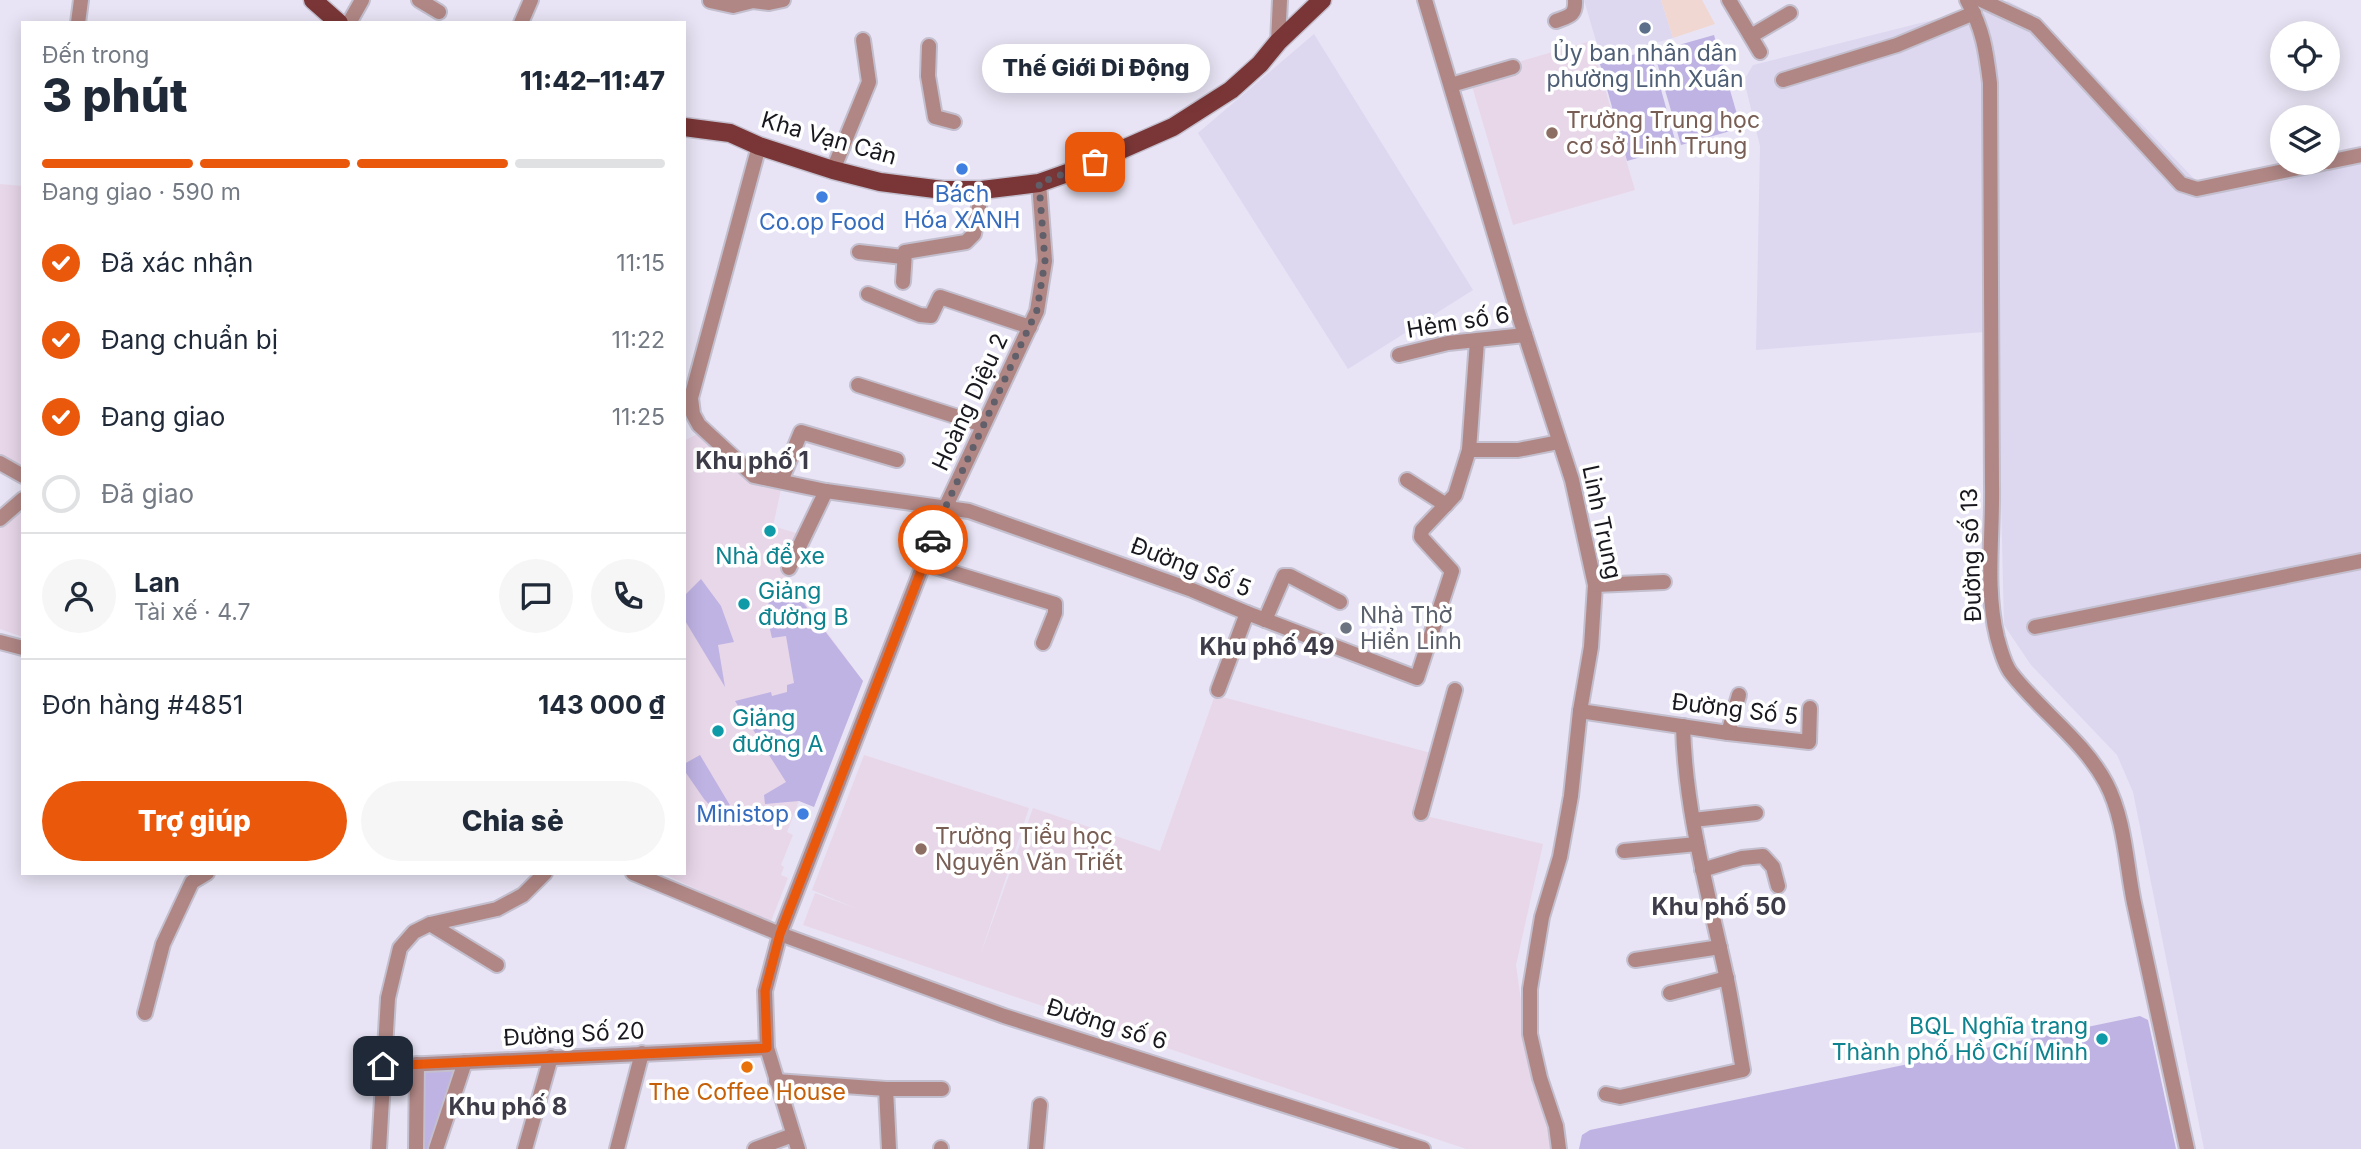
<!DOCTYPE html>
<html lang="vi">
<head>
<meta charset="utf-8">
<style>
  :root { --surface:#fff; --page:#f6f6f7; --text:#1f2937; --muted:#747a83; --line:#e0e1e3; --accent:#ea580c }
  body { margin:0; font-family:Inter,sans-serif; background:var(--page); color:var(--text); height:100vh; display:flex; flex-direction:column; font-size:26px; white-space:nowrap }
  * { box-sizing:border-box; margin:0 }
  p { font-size:23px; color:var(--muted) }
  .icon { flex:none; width:38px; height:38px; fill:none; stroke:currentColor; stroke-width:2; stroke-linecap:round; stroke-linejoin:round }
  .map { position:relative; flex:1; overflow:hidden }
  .drawer { position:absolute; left:21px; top:21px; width:665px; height:854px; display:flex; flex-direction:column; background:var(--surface); border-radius:0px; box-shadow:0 4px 18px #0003 }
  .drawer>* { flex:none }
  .buttons { position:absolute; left:2270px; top:21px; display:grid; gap:14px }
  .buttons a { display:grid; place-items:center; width:70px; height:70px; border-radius:50%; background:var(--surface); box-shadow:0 4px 18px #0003; font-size:35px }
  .pin { position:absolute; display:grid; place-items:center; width:60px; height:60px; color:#fff; margin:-30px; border-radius:14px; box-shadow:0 4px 10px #0006 }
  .courier { position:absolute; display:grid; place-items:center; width:70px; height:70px; margin:-35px; border:5px solid #ea580c; border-radius:50%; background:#fff; color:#222; box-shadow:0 2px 9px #0007 }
  .bubble { position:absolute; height:49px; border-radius:24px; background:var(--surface); box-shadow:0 4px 18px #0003; font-size:23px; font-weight:800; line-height:49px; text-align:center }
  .head em { font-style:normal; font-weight:800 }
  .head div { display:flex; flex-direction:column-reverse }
  .head { display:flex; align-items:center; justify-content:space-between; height:119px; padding:0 21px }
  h1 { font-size:46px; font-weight:800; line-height:52px }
  .bar { display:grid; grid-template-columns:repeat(4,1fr); gap:10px 7px; align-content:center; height:84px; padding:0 21px }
  .bar i { height:9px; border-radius:5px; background:var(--line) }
  .bar .selected { background:var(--accent) }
  .bar p { grid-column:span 4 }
  .line { display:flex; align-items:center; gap:18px; padding:0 21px; border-top:2px solid var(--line) }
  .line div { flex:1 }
  .round { display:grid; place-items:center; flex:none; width:74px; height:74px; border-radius:37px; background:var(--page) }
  ol { padding:0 21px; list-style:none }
  li { display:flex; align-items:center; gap:21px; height:77px }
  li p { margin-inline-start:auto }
  li .icon { padding:7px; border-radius:50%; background:var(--accent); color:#fff; stroke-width:4 }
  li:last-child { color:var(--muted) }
  li i { width:38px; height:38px; border:4px solid var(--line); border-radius:50% }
  .primary-button { display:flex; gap:14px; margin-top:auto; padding:14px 21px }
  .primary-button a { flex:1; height:80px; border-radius:42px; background:var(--accent); color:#fff; font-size:28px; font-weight:800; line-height:80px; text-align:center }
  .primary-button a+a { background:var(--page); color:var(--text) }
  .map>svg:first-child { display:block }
  .built { fill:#ddd8f0 }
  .education { fill:#e8d7e9 }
  .medical { fill:#f1d7d1 }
  .green { fill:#bfb3e4 }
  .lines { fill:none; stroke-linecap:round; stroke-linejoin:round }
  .minor-casing { stroke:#c3bfce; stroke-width:18 }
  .major-casing { stroke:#c3bfce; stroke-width:21 }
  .minor { stroke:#b08785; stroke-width:14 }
  .major { stroke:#7a3636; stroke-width:18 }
  .done { stroke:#615f69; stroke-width:7; stroke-dasharray:0 12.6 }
  .route { stroke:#ea580c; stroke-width:9 }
  .service-dot { fill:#5c6f8a; stroke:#fff; stroke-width:2.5 }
  .education-dot { fill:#8d6e63; stroke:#fff; stroke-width:2.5 }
  .shop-dot { fill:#3f7fe0; stroke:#fff; stroke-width:2.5 }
  .culture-dot { fill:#0f9aa8; stroke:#fff; stroke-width:2.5 }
  .worship-dot { fill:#6b7280; stroke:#fff; stroke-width:2.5 }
  .food-dot { fill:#e8710a; stroke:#fff; stroke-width:2.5 }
  .labels { text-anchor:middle; stroke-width:7; stroke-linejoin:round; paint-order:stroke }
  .service-label { font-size:23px; fill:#4e5e75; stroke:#fff }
  .education-label { font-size:23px; fill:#785e54; stroke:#fff; text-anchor:start }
  .street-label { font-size:23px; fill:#19181e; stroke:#fff }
  .shop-label { font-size:23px; fill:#366cbe; stroke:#fff }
  .culture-label { font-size:23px; fill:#0d838f; stroke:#fff; text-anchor:start }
  .worship-label { font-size:23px; fill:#5b616d; stroke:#fff; text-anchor:start }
  .food-label { font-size:23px; fill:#c56008; stroke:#fff }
  .neighbourhood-label { font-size:24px; font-weight:bold; fill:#3f3c49; stroke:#fff }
</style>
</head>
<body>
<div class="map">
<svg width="2361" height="1149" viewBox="0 0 2361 1149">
  <rect width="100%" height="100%" fill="#e8e4f5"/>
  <g class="built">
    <polygon points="1584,0 1661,0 1673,38 1601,58"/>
    <polygon points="2008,1 2040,18 2201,186 2361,159 2361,1149 2204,1149 2133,792 2117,755 2031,665 2004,625 1997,331 1756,350 1760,146 1744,80 1753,65"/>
    <polygon points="1314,34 1473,290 1348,369 1198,133"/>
  </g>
  <g class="education">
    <polygon points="1591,41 1635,190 1513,225 1469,76"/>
    <polygon points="0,184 23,186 23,472 0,459"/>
    <polygon points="697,434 758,480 782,485 773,526 802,535 783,573 863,681 814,807 799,801 787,832 793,835 781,865 784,867 781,875 788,878 770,924 662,873 684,873 684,441"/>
    <polygon points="23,508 23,637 0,629 0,529"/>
    <polygon points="1215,695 1431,753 1418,814 1543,844 1516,965 1524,1022 1553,1137 1553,1149 1466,1149 803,925 815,893 855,908 812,890 864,755 1029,808 980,956 1033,808 1160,851"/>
  </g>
  <polygon class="medical" points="1661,0 1702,0 1715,24 1673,38"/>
  <g class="green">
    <polygon points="1714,35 1741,128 1681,145 1654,52"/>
    <polygon points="1650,50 1677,147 1627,161 1600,64"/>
    <polygon points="701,579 721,606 734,642 718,645 725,687 684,619 684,596"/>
    <polygon points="789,584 863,681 814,807 799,801 765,804 764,795 786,782 735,701 771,692 772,696 787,692 787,685 794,683 786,636 772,638 765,608 780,589"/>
    <polygon points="700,755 731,807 719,815 704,799 684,770 684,764"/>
    <polygon points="2140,1016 2148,1020 2176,1149 1579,1149 1582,1135 1590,1130"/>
    <polygon points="459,1065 432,1149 420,1149 423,1068"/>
  </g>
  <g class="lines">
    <g class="minor-casing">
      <g id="minor">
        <polyline points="419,0 439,12"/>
        <polyline points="1425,0 1519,316 1572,480 1595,585 1591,647 1580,711 1571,796 1560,857 1542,917 1530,989 1530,1034 1540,1078 1556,1126 1559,1149"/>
        <polyline points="1729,0 1760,52"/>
        <path d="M 1967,0 C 1983,29 1986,50 1990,83 C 1990,217 1991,351 1992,486 C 1993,536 1985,587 1997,637 C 2000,648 2004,664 2011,673 C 2040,711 2083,740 2106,783 C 2125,819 2126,864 2134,903 C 2151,985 2169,1067 2187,1149"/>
        <polyline points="1981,0 2035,25 2181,184 2197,189 2323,163"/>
        <polyline points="710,1 733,6 753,1 769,3 783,0"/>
        <path d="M 1556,21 C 1569,16 1576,16 1575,0"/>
        <polyline points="78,23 81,0"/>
        <polyline points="349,23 362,0"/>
        <polyline points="521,23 531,0"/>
        <polyline points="1751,36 1790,13"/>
        <polyline points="1278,42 1280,0"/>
        <polyline points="929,46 928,76 935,117 954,122"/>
        <polyline points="1783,80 1897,45 1974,13"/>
        <polyline points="1451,85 1513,67"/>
        <polyline points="759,146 691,398 693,414 699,425 754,476 826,491 969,511 1192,590 1247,613 1417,678 1452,571 1421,537 1422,530 1455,495 1469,450 1477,341"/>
        <polyline points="2328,162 2361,155"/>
        <polyline points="833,170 869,82 863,40"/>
        <polyline points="859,252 903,257"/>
        <polyline points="903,282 905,252 966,242 974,234 982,190"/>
        <polyline points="868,294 920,315 931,316 940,297 1030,327"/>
        <polyline points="1399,355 1448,343 1525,335"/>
        <polyline points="858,385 983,425"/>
        <polyline points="1469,450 1518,450 1559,442"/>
        <polyline points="0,463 23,476"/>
        <polyline points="1407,480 1446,505"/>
        <polyline points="781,481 801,432 897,460"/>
        <polyline points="0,519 23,499"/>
        <polyline points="925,564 1055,604 1055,613 1043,643"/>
        <polyline points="789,568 826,491"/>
        <polyline points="1595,585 1664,582"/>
        <polyline points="1265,620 1284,576 1290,576 1340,602"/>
        <polyline points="2035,627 2361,561"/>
        <polyline points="0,642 23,648"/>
        <polyline points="1218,690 1247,613"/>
        <polyline points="1580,711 1728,733 1809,742 1810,708"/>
        <polyline points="1728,733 1739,695"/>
        <polyline points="1421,813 1455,690"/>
        <polyline points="1693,820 1756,813"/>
        <polyline points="1624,851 1697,844"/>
        <polyline points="1702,870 1742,858 1763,856 1773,867 1778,886"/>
        <polyline points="633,873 780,934 1004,1016 1423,1149"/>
        <polyline points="430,924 497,965"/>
        <polyline points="1635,960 1720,947"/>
        <polyline points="1670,993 1727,978"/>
        <polyline points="145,1013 163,944 192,882 207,873"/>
        <polyline points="383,1066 767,1048"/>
        <polyline points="776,1081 886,1089 942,1089"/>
        <polyline points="886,1089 889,1149"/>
        <path d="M 1606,1094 L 1620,1097 L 1743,1070 C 1737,1038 1733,1006 1726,975 C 1708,892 1685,810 1683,726"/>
        <polyline points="941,1148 941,1149"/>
        <polyline points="379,1149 388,998 400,948 414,932 430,924 497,909 523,895 545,873"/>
        <polyline points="416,1149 417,1064"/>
        <polyline points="436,1149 465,1062"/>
        <polyline points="525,1149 551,1057"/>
        <polyline points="617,1149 642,1053"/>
        <polyline points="755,1149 793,1135"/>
        <polyline points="798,1149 767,1048 765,991 780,934 946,506 1037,311 1045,261 1039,183"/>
        <polyline points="1036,1149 1040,1105"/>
      </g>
    </g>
    <g class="major-casing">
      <g id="major">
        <polyline points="313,0 339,23"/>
        <polyline points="684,127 730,133 759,146 833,170 880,182 943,190 982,190 1039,183 1073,171 1173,127 1231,90 1260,64 1278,42 1322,0"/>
      </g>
    </g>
    <use href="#minor" class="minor"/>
    <use href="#major" class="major"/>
  </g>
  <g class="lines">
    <polyline class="done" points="933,540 946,506 1037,310 1045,261 1039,183 1095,162"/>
    <polyline class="route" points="383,1066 767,1048 765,991 780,934 933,540"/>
  </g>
  <circle class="service-dot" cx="1645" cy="28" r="7"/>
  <g class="education-dot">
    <circle cx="1552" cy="133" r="7"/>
    <circle cx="921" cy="849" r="7"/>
  </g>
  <g class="shop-dot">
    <circle cx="962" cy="169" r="7"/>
    <circle cx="822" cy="197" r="7"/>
    <circle cx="803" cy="814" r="7"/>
  </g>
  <g class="culture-dot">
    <circle cx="770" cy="531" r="7"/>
    <circle cx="744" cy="604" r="7"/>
    <circle cx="718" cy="731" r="7"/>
    <circle cx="2102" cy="1039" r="7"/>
  </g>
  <circle class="worship-dot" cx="1346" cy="628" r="7"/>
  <circle class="food-dot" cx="747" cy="1067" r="7"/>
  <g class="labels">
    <g class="service-label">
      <text x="1645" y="61">Ủy ban nhân dân<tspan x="1645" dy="26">phường Linh Xuân</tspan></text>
    </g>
    <g class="education-label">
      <text x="1566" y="128">Trường Trung học<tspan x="1566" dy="26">cơ sở Linh Trung</tspan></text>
      <text x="935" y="844">Trường Tiểu học<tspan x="935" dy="26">Nguyễn Văn Triết</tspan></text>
    </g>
    <g class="street-label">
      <text transform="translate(829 138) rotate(16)" y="8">Kha Vạn Cân</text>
      <text transform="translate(1458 322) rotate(-9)" y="8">Hẻm số 6</text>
      <text transform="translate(970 402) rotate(-65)" y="8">Hoàng Diệu 2</text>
      <text transform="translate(1602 522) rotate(78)" y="8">Linh Trung</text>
      <text transform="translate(1971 555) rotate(-92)" y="8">Đường số 13</text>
      <text transform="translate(1191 567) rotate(21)" y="8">Đường Số 5</text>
      <text transform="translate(1735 709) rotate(7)" y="8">Đường Số 5</text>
      <text transform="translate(1107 1024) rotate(17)" y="8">Đường số 6</text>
      <text transform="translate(574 1034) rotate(-3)" y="8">Đường Số 20</text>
    </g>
    <g class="shop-label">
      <text x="962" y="202">Bách<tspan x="962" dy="26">Hóa XANH</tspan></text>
      <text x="822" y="230">Co.op Food</text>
      <text x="789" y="822" text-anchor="end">Ministop</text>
    </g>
    <g class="culture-label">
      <text x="770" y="564" text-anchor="middle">Nhà để xe</text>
      <text x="758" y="599">Giảng<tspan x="758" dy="26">đường B</tspan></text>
      <text x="732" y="726">Giảng<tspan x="732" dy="26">đường A</tspan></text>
      <text x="2088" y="1034" text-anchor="end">BQL Nghĩa trang<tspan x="2088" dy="26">Thành phố Hồ Chí Minh</tspan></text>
    </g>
    <g class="worship-label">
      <text x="1360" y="623">Nhà Thờ<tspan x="1360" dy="26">Hiển Linh</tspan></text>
    </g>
    <g class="food-label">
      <text x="747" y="1100">The Coffee House</text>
    </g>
    <g class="neighbourhood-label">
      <text x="752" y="469">Khu phố 1</text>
      <text x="1267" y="655">Khu phố 49</text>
      <text x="1719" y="915">Khu phố 50</text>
      <text x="508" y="1115">Khu phố 8</text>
    </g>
  </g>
</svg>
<div class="buttons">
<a><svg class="icon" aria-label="locate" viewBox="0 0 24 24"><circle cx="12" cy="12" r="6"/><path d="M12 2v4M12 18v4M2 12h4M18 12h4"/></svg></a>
<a><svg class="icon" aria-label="layers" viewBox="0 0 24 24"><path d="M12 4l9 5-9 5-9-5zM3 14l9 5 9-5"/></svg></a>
</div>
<div class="pin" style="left:1095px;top:162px;background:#ea580c"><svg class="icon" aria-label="bag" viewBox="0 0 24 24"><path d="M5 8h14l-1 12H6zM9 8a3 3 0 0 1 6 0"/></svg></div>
<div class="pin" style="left:383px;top:1066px;background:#1f2937"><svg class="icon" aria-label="home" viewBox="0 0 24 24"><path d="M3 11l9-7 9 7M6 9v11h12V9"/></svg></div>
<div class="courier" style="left:933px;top:540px"><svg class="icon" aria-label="car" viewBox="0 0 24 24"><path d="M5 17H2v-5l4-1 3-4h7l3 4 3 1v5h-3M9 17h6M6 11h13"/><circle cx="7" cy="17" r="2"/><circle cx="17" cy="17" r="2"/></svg></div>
<div class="bubble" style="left:982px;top:44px;width:228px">Thế Giới Di Động</div>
<section class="drawer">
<div class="head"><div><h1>3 phút</h1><p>Đến trong</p></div><em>11:42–11:47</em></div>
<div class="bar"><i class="selected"></i><i class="selected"></i><i class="selected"></i><i></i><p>Đang giao · 590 m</p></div>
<ol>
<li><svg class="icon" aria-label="check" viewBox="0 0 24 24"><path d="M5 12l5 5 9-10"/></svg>Đã xác nhận<p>11:15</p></li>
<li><svg class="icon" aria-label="check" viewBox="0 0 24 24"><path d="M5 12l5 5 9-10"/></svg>Đang chuẩn bị<p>11:22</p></li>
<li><svg class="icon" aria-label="check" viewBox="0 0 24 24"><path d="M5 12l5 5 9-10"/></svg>Đang giao<p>11:25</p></li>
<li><i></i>Đã giao</li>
</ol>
<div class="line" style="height:126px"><a class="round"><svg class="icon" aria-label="person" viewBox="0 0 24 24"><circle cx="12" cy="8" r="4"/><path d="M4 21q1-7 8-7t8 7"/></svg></a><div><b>Lan</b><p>Tài xế · 4.7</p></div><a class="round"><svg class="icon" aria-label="chat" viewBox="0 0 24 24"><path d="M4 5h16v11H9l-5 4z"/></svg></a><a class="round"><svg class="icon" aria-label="phone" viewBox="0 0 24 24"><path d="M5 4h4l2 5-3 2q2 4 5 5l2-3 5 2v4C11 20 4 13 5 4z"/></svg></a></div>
<div class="line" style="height:91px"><div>Đơn hàng #4851</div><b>143 000 ₫</b></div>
<div class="primary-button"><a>Trợ giúp</a><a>Chia sẻ</a></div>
</section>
</div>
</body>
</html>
